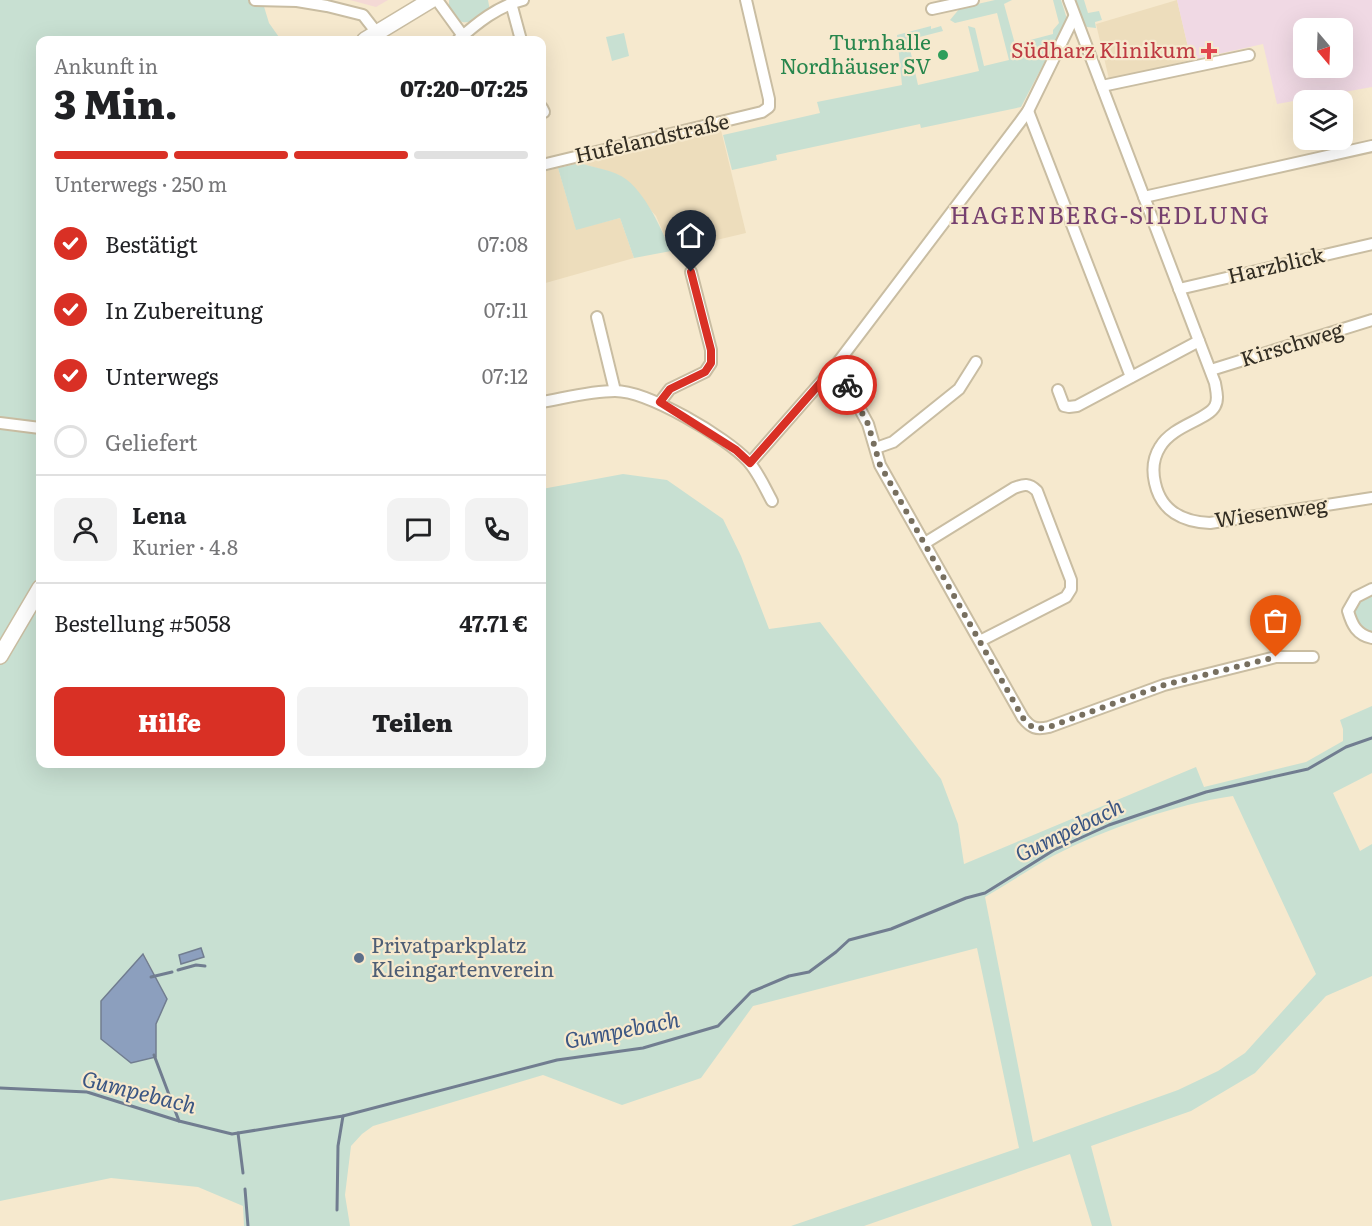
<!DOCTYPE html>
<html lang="de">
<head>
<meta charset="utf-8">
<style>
  :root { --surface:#fff; --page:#f2f2f2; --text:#202124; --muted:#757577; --line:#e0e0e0; --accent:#d93025 }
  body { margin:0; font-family:Literata,serif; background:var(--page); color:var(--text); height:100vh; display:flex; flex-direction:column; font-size:22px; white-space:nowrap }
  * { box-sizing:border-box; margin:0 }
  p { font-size:20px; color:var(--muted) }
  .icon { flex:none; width:33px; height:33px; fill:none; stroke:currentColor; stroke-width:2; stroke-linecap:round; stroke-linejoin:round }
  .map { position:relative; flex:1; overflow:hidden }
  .side { position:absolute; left:36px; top:36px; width:510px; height:732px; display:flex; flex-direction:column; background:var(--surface); border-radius:12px; box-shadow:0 6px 24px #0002 }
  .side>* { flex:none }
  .needle { width:39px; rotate:161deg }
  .tools { position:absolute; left:1293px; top:18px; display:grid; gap:12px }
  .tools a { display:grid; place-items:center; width:60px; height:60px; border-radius:12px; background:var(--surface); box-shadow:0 6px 24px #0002; font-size:30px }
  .pin { position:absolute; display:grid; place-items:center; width:51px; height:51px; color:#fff; margin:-62px -26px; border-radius:50% 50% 50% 0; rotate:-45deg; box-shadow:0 0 6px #0007 }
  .pin .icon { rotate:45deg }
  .courier { position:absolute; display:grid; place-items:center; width:60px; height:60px; margin:-30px; border:4px solid #d93025; border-radius:50%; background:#fff; color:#222; box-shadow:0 2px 8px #0007 }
  .summary em { font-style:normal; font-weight:800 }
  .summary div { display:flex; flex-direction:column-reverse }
  .summary { display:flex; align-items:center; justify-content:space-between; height:102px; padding:0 18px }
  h1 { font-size:39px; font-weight:800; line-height:45px }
  .bar { display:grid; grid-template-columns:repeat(4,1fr); gap:9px 6px; align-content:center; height:72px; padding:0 18px }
  .bar i { height:8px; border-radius:4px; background:var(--line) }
  .bar .active { background:var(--accent) }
  .bar p { grid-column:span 4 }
  .line { display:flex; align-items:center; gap:15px; padding:0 18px; border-top:2px solid var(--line) }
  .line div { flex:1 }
  .round { display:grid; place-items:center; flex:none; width:63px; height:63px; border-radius:12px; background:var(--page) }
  ol { padding:0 18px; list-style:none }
  li { display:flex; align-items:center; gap:18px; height:66px }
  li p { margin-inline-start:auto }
  li .icon { padding:6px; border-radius:50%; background:var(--accent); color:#fff; stroke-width:4 }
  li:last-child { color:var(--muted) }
  li i { width:33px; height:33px; border:3px solid var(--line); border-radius:50% }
  .primary-button { display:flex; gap:12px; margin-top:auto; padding:12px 18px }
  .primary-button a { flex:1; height:69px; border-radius:12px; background:var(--accent); color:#fff; font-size:24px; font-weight:800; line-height:69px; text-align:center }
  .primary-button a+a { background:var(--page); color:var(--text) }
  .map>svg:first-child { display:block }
  .commercial { fill:#f4d9d5 }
  .built { fill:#edddbc }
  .medical { fill:#f0d9e4; fill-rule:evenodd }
  .green { fill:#c8e0d2; fill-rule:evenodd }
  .water { fill:#8c9fbe; stroke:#717d90; stroke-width:1.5 }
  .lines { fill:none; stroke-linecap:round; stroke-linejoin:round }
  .stream { stroke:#717d90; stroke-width:3 }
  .street-casing { stroke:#c9bda2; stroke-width:14 }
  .secondary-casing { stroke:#c9bda2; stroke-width:18 }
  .street { stroke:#fff; stroke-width:10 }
  .secondary { stroke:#fff; stroke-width:15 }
  .done { stroke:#776f5f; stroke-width:6; stroke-dasharray:0 10.8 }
  .route { stroke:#d93025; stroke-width:8 }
  .health-dot { fill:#e0444e; stroke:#f6e9ce; stroke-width:2 }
  .leisure-dot { fill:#2e9e5b; stroke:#f6e9ce; stroke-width:2 }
  .service-dot { fill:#5c6f8a; stroke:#f6e9ce; stroke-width:2 }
  .labels { text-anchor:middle; stroke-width:4.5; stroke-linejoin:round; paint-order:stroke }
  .leisure-label { font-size:21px; fill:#27864d; stroke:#f6e9ce; text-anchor:end }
  .health-label { font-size:21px; fill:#be3a42; stroke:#f6e9ce; text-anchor:end }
  .street-label { font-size:21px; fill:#322d23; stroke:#f6e9ce }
  .service-label { font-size:21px; fill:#4e5e75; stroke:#f6e9ce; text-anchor:start }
  .water-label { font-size:22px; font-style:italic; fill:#3b5683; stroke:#f6e9ce }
  .quarter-label { font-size:24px; letter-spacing:1.5px; fill:#76406f; stroke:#f6e9ce }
</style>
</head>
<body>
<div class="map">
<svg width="1372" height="1226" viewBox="0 0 1372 1226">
  <rect width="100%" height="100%" fill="#f6e9ce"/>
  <polygon class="commercial" points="350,0 388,0 376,7"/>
  <g class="built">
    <polygon points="1177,0 1191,60 1109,79 1096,24"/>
    <polygon points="721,130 746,233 687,247 671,251 656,216 619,175 580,163"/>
    <polygon points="558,168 576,229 620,218 634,258 542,284 542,172"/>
  </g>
  <path class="medical" d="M 1177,0 L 1372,0 L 1372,87 L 1277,104 L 1263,44 L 1191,60 ZM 1304,28 L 1342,28 L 1342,68 L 1304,68 Z"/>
  <g class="green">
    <path d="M 0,0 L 262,0 L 269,23 L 281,40 L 40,40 L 40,764 L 542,764 L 542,489 L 623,474 L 667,480 L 723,519 L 741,556 L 769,629 L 820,622 L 941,779 L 958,824 L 964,864 L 1196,767 L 1204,787 L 1306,762 L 1343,741 L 1343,729 L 1340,720 L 1372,706 L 1372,773 L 1333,793 L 1360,851 L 1372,844 L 1372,976 L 1326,996 L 1255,1073 L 1191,1111 L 1091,1146 L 1112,1226 L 1092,1226 L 1070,1154 L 864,1226 L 791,1226 L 1019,1148 L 977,948 L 753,1006 L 701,1078 L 622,1105 L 543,1075 L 373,1126 L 362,1134 L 351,1146 L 345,1195 L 350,1226 L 244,1226 L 243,1206 L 198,1187 L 111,1178 L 0,1201 ZM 1233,796 L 1316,974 L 1245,1053 L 1218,1071 L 1178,1090 L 1033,1142 L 985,897 C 1007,884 1030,869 1053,856 C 1103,830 1176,804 1233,796 ZM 144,954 L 167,999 L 156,1024 L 156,1057 Z"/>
    <path d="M 449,0 L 488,0 L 490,11 C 473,21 464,30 449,12 Z"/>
    <polygon points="995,0 1012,0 1004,4 1015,44 1053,34 1053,30 1059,23 1053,0 1061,0 1067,19 1021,107 921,128 920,124 776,155 777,160 732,170 723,135 820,113 817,102 902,85 897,35 931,26 931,29 941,26 943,31 908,40 918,85 979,71 968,26 975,28 984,66 1009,60 997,13 955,23 950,20 960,8"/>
    <polygon points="1075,0 1084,0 1088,13 1099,11 1102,20 1095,22 1096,28 1087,27 1084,25"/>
    <polygon points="624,33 629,56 612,61 606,37"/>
    <path d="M 580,163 C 592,167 606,169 617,174 C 642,184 661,228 671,251 L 634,258 L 620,218 L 576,230 L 558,168 Z"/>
    <path d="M 1372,593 L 1372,632 C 1361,629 1357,624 1353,613 L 1361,600 Z"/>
  </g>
  <g class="water">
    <polygon points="201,948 204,957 181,964 179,955"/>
    <polygon points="143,954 167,999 156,1024 156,1057 131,1063 101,1039 101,1001"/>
  </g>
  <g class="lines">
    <g class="stream">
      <polyline points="178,970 196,965 205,966"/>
      <polyline points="151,977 172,972"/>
      <polyline points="154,1055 179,1121"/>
      <polyline points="0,1088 87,1092 179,1121 232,1134 343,1116 557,1060 643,1048 718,1026 751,992 789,976 809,972 836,952 849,940 891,929 966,898 985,893 1054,850 1109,825 1206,792 1308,769 1346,747 1372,738"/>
      <polyline points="238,1133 243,1173"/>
      <polyline points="245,1189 248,1226"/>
      <polyline points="337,1210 338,1146 343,1116"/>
    </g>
    <g class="street-casing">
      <g id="street">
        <polyline points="255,0 297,1 327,6 363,15 377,33"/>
        <polyline points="437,0 466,40"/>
        <path d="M 1069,0 L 1215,383 C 1216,390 1219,399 1215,406 C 1208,420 1173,425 1160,447 C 1153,458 1152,470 1155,483 C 1161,511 1183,522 1210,523 L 1372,498"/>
        <polyline points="511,3 521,40"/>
        <polyline points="932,9 973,0"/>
        <path d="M 458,40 C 477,23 498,6 523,0"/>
        <polyline points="1102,86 1249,55"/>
        <polyline points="542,108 544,112"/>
        <polyline points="1028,111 1131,377"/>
        <polyline points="542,165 762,112 769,107 769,99 746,0"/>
        <polyline points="1144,197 1372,146"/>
        <polyline points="1179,289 1372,244"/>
        <polyline points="597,317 615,391"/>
        <path d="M 836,365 L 868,424 L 880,465 L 1023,718 C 1031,728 1036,730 1049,727 L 1164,685 L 1276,657 L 1313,657"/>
        <polyline points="1211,370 1372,320"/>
        <polyline points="1058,390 1064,406 1069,407 1077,406 1199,341"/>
        <path d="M 542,402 C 565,398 591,391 615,391 C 648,391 726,437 748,461 C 758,472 765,488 772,501"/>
        <polyline points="660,402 670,389 705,372 711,363 711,350 691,272"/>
        <polyline points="0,423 40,428"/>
        <polyline points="876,448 893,442 959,389 976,362"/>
        <polyline points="750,463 836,365 1020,122 1028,111 1074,17"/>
        <path d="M 925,543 L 1014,488 C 1024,484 1029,483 1037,491 L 1071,580 L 1071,589 L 1066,597 L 980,641"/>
        <path d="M 1372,589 L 1356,597 L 1348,611 C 1352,625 1357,635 1372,638"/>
      </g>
    </g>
    <g class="secondary-casing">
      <g id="secondary">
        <polyline points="365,40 431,0"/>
        <polyline points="0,656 40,588"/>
      </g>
    </g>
    <use href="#street" class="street"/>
    <use href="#secondary" class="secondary"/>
  </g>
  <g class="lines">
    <path class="done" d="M 847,385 L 868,424 L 880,465 L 1023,718 C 1031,728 1036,730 1049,727 L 1164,685 L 1276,657"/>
    <polyline class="route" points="691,272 711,350 711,363 705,372 670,389 660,402 736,450 750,463 836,365 847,385"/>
  </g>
  <path class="health-dot" d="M1206 42h6v6h6v6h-6v6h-6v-6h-6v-6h6z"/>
  <circle class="leisure-dot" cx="943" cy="55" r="6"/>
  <circle class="service-dot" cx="359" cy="958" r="6"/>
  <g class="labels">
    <g class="leisure-label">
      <text x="931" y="50">Turnhalle<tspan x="931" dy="24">Nordhäuser SV</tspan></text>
    </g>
    <g class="health-label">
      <text x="1196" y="58">Südharz Klinikum</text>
    </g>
    <g class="street-label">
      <text transform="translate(652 139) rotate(-13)" y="7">Hufelandstraße</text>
      <text transform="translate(1276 266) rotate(-13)" y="7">Harzblick</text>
      <text transform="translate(1292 345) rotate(-17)" y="7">Kirschweg</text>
      <text transform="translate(1271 513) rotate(-8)" y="7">Wiesenweg</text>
    </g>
    <g class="service-label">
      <text x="371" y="953">Privatparkplatz<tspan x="371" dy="24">Kleingartenverein</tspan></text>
    </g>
    <g class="water-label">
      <text transform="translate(1069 830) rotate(-26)" y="8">Gumpebach</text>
      <text transform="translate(622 1030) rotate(-11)" y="8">Gumpebach</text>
      <text transform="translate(139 1092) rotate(14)" y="8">Gumpebach</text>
    </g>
    <g class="quarter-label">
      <text x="1110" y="224">HAGENBERG-SIEDLUNG</text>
    </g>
  </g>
</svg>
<div class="tools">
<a><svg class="needle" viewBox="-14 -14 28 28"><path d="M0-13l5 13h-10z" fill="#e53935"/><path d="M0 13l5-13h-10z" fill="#757577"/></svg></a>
<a><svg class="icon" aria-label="layers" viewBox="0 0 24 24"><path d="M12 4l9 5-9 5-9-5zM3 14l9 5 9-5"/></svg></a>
</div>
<div class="pin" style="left:1276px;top:657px;background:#ea580c"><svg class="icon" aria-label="bag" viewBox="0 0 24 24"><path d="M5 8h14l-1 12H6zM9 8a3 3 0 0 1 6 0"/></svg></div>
<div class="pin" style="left:691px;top:272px;background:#1f2937"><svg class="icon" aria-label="home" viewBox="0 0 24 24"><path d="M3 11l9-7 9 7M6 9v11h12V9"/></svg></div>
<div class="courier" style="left:847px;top:385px"><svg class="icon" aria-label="bike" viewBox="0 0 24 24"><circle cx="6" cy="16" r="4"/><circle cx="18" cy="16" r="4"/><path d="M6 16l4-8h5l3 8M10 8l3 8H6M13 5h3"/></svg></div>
<section class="side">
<div class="summary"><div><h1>3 Min.</h1><p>Ankunft in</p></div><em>07:20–07:25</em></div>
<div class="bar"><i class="active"></i><i class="active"></i><i class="active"></i><i></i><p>Unterwegs · 250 m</p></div>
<ol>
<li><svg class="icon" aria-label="check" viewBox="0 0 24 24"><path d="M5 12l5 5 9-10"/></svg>Bestätigt<p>07:08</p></li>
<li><svg class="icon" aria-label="check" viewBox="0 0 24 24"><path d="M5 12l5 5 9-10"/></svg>In Zubereitung<p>07:11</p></li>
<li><svg class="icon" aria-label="check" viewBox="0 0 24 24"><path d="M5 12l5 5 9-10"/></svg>Unterwegs<p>07:12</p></li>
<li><i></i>Geliefert</li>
</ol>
<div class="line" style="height:108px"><a class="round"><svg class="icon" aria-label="person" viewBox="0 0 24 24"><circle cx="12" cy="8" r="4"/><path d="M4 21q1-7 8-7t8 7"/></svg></a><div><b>Lena</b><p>Kurier · 4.8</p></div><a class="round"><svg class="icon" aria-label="chat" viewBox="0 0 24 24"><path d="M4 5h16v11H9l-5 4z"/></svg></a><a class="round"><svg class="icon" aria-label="phone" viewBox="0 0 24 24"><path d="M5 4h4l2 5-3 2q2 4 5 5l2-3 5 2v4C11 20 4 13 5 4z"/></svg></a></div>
<div class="line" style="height:78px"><div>Bestellung #5058</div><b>47.71 €</b></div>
<div class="primary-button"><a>Hilfe</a><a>Teilen</a></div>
</section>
</div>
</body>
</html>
